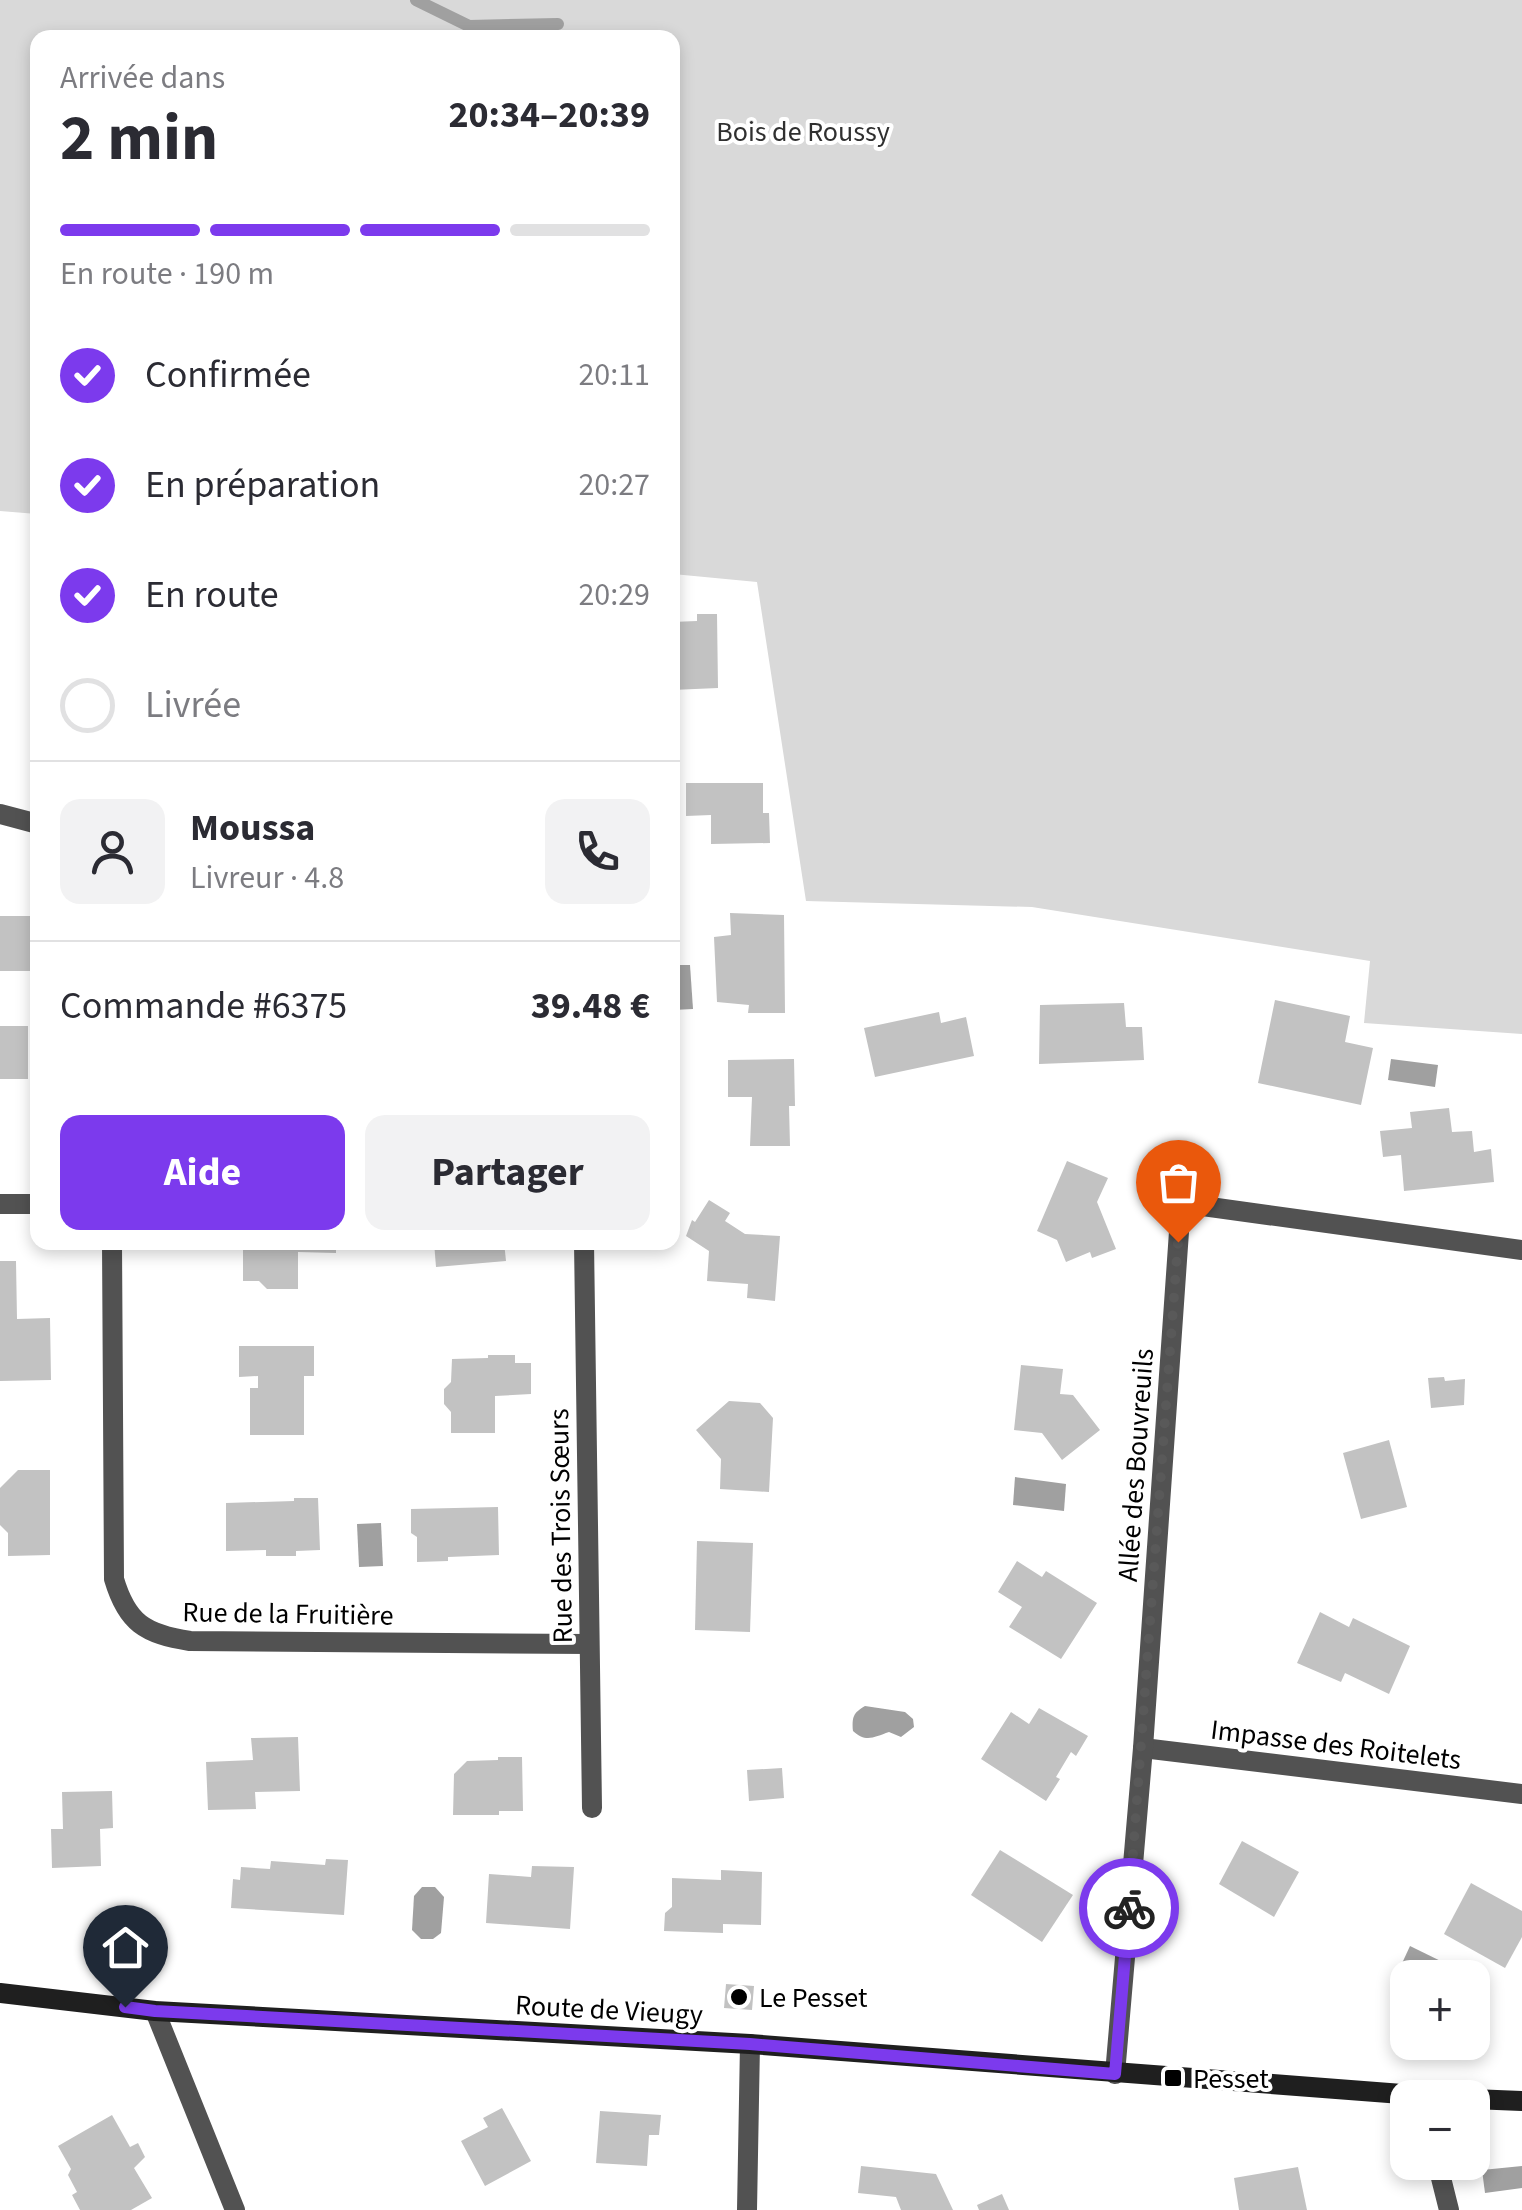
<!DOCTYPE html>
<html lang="fr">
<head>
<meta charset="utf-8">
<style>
  :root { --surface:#fff; --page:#f2f2f3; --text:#2b2b33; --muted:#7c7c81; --line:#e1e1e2; --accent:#7c3aed }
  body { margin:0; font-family:"Source Sans 3",sans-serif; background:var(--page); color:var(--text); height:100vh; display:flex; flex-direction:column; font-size:38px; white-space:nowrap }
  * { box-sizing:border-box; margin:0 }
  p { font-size:32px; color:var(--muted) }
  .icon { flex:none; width:55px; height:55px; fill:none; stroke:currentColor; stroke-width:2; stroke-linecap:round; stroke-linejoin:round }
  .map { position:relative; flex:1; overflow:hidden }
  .panel { position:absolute; left:30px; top:30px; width:650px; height:1220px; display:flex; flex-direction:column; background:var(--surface); border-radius:20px; box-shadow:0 5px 15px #0003 }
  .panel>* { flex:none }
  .fabs { position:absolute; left:1390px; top:1960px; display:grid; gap:20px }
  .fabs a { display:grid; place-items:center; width:100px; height:100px; border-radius:20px; background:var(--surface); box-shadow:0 5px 15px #0003; font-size:50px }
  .pin { position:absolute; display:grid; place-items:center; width:85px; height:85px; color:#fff; margin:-102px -42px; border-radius:50% 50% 50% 0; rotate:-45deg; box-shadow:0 0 10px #0007 }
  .pin .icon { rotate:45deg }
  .courier { position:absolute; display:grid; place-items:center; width:100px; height:100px; margin:-50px; border:8px solid #7c3aed; border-radius:50%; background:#fff; color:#222; box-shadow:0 2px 12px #0007 }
  .headline em { font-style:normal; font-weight:700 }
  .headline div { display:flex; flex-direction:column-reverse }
  .headline { display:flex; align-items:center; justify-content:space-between; height:170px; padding:0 30px }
  h1 { font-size:65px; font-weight:700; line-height:75px }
  .bar { display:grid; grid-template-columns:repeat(4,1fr); gap:15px 10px; align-content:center; height:120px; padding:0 30px }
  .bar i { height:12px; border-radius:8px; background:var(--line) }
  .bar .current { background:var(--accent) }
  .bar p { grid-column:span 4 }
  .line { display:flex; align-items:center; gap:25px; padding:0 30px; border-top:2px solid var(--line) }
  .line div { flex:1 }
  .round { display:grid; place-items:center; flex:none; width:105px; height:105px; border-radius:20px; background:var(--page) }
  ol { padding:0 30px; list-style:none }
  li { display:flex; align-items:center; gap:30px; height:110px }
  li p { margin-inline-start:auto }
  li .icon { padding:10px; border-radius:50%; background:var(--accent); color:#fff; stroke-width:4 }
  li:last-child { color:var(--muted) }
  li i { width:55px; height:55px; border:5px solid var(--line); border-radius:50% }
  .action { display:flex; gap:20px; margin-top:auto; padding:20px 30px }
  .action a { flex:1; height:115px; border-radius:20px; background:var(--accent); color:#fff; font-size:40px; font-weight:700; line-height:115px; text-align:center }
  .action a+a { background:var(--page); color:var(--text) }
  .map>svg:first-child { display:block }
  .green { fill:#d9d9d9 }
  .water { fill:#a0a0a0 }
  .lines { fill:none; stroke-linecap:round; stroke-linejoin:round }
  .stream { stroke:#a0a0a0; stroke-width:12 }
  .building { fill:#c2c2c2 }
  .street { stroke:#525252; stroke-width:20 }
  .secondary { stroke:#1f1f1f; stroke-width:20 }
  .done { stroke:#595959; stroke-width:10; stroke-dasharray:0 18 }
  .route { stroke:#7c3aed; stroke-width:12 }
  .poi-dot { fill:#000; stroke:#fff; stroke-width:4 }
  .labels { text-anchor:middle; stroke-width:8; stroke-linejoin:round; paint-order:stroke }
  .park-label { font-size:28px; fill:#303030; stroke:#fff }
  .street-label { font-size:28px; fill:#000; stroke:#fff }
  .poi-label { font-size:28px; fill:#000; stroke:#fff; text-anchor:start }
</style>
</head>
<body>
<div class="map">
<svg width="1522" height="2210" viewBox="0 0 1522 2210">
  <rect width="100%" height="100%" fill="#fff"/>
  <polygon class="green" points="0,0 1522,0 1522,1034 1364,1023 1370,961 1032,907 806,901 757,582 673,574 672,38 38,38 37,514 0,511"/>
  <g class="water">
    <polygon points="673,965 690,965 693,1009 673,1010"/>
    <polygon points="1391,1059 1438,1065 1435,1087 1388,1080"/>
    <polygon points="1015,1477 1066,1484 1064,1511 1013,1505"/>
    <polygon points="381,1523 383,1566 359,1567 357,1524"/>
    <path d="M 865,1706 L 905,1712 L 913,1719 L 914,1727 L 901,1737 L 889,1732 C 874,1737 866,1743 853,1731 C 852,1717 853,1713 865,1706 Z"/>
    <polygon points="422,1887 435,1887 444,1897 441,1933 433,1939 421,1939 412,1930 414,1896"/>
    <polygon points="1410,1946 1459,1970 1456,1977 1410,1977 1398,1972"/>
    <polygon points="1522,2166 1522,2188 1485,2193 1482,2170"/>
  </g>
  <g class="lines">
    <polyline class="stream" points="416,0 469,26 558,24"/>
  </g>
  <g class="building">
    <polygon points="697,614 717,614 718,688 672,690 672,622 697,621"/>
    <polygon points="686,783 763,783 763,813 769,813 770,843 711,844 711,815 686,816"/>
    <polygon points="730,913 784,915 785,1013 748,1013 749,1005 717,1002 714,937 731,935"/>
    <rect x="0" y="916" width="38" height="55"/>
    <polygon points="1275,1000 1350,1016 1345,1042 1373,1048 1361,1105 1258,1083"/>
    <polygon points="1124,1003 1126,1027 1142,1027 1144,1060 1039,1064 1040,1005"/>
    <polygon points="939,1012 941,1023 966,1017 974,1056 875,1077 864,1028"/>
    <rect x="0" y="1026" width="28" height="53"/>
    <polygon points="794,1059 795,1106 789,1106 790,1146 750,1146 752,1097 728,1097 728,1060"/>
    <polygon points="1449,1108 1452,1132 1472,1131 1474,1152 1491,1149 1494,1182 1404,1191 1401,1155 1383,1157 1380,1131 1412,1128 1410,1112"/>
    <polygon points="1067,1161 1108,1178 1097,1202 1116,1249 1092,1258 1090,1252 1066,1262 1057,1240 1037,1231"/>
    <polygon points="709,1200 730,1213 725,1221 745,1234 780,1236 775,1301 747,1298 748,1284 707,1281 709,1251 686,1236 692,1220 695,1222"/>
    <polygon points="237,1242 336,1242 336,1253 298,1252 298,1289 267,1289 259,1281 243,1281 243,1248 237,1249"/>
    <polygon points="434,1242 504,1242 506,1261 436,1267"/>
    <polygon points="0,1261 16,1261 17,1319 50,1318 51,1380 0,1381"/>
    <polygon points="239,1346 314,1346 314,1376 304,1376 304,1435 250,1435 250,1388 258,1388 258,1376 239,1377"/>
    <polygon points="488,1355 515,1355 515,1363 531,1363 531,1394 495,1396 495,1433 451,1433 451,1412 444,1404 444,1389 451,1382 452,1359 488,1358"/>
    <polygon points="1021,1365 1063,1369 1060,1394 1073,1395 1100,1430 1062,1460 1042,1433 1014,1430"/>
    <polygon points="1444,1377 1445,1381 1465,1379 1464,1405 1431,1408 1428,1378"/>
    <polygon points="729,1401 760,1403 773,1418 769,1492 720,1489 721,1459 696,1430"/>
    <polygon points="1389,1440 1407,1507 1361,1519 1343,1453"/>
    <polygon points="18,1470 50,1470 50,1555 8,1556 8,1533 0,1525 0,1488"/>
    <polygon points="294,1498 318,1498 320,1550 296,1551 296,1556 266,1556 266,1550 226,1551 226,1503 294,1501"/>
    <polygon points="498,1507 499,1555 448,1557 448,1561 417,1562 417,1537 411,1533 411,1509"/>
    <polygon points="697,1541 753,1543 750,1632 695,1630"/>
    <polygon points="1017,1561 1042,1577 1046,1571 1097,1603 1061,1659 1009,1627 1022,1607 998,1592"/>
    <polygon points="1320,1612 1349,1627 1353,1618 1410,1646 1389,1694 1345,1673 1341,1682 1297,1663"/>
    <polygon points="1039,1708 1088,1736 1076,1756 1071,1752 1056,1777 1060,1779 1046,1801 981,1759 1011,1712 1029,1724"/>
    <polygon points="298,1737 300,1791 255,1792 256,1809 208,1810 206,1762 253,1760 251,1738"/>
    <polygon points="498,1757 522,1757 523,1811 499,1811 499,1815 453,1815 454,1774 467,1761 498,1760"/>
    <polygon points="782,1768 784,1798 749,1801 747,1770"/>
    <polygon points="112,1791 113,1828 100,1829 101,1866 52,1868 51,1829 63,1829 62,1792"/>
    <polygon points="1242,1841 1299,1872 1274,1917 1219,1884"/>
    <polygon points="1000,1850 1073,1895 1042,1942 971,1895"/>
    <polygon points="326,1859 348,1860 344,1915 231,1908 233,1879 240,1880 241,1867 270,1869 271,1861 325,1865"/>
    <polygon points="532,1866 574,1867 570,1929 486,1923 489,1874 531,1877"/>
    <polygon points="721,1870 762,1872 761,1925 723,1924 723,1933 664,1931 665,1913 672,1907 672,1878 721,1880"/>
    <polygon points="1471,1883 1522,1911 1522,1937 1505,1968 1444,1934"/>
    <polygon points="726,1984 754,1986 752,2010 724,2008"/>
    <polygon points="502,2108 531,2161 485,2186 461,2141 488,2127 483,2118"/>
    <polygon points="600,2111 661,2115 659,2135 649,2135 647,2166 596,2163"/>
    <polygon points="112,2115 130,2147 138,2143 145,2157 134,2168 152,2198 131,2210 80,2210 72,2195 77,2192 68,2175 71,2169 58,2146"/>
    <polygon points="861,2166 936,2174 953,2210 901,2210 896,2197 858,2193"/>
    <polygon points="1298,2167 1307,2210 1239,2210 1234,2178"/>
    <polygon points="1002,2194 1009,2210 979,2210 977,2205"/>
  </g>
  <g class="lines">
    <g class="street">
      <polyline points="0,814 38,824"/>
      <polyline points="0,1204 38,1204"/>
      <path d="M 112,1242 L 114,1579 C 127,1623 145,1634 190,1641 L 589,1644"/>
      <polyline points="584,1242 592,1808"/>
      <polyline points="1143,1748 1522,1794"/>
      <polyline points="155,2011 235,2210"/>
      <polyline points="1115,2074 1143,1748 1181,1203 1522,1250"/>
      <polyline points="1437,2162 1449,2210"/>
      <polyline points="747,2210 750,2044"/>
    </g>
    <g class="secondary">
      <polyline points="0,1993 155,2011 750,2044 1454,2098"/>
      <polyline points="1472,2099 1522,2101"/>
    </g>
  </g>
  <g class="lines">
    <polyline class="done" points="1129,1908 1178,1242"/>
    <polyline class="route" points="125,2007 155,2011 750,2044 1115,2074 1129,1908"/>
  </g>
  <g class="poi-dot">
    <circle cx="739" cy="1997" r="10"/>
    <rect x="1163" y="2068" width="20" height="20" rx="5"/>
  </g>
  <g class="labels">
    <g class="park-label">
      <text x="803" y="141">Bois de Roussy</text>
    </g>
    <g class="street-label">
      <text transform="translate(1135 1465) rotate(-86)" y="10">Allée des Bouvreuils</text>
      <text transform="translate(560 1526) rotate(-91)" y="10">Rue des Trois Sœurs</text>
      <text transform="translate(288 1613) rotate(1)" y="10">Rue de la Fruitière</text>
      <text transform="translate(1336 1744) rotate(7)" y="10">Impasse des Roitelets</text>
      <text transform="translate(609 2009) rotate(3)" y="10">Route de Vieugy</text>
    </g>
    <g class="poi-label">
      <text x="759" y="2007">Le Pesset</text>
      <text x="1193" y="2088">Pesset</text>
    </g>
  </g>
</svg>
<div class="fabs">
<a>+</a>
<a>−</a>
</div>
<div class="pin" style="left:1178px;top:1242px;background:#ea580c"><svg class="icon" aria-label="bag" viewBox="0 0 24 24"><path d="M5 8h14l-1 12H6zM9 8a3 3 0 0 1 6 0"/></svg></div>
<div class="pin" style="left:125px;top:2007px;background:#1f2937"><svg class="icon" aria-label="home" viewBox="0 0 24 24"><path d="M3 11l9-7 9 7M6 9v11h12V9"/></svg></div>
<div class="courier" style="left:1129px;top:1908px"><svg class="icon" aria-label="bike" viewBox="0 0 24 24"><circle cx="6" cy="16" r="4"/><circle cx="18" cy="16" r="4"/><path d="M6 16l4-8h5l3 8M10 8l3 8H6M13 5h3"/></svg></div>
<section class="panel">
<div class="headline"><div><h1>2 min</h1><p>Arrivée dans</p></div><em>20:34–20:39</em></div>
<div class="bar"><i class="current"></i><i class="current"></i><i class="current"></i><i></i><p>En route · 190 m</p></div>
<ol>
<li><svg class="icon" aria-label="check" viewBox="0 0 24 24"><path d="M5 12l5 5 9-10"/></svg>Confirmée<p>20:11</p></li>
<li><svg class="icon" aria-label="check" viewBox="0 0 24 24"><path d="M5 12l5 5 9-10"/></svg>En préparation<p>20:27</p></li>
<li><svg class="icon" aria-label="check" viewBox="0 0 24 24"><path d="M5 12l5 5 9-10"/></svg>En route<p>20:29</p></li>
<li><i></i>Livrée</li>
</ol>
<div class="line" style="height:180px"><a class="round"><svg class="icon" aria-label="person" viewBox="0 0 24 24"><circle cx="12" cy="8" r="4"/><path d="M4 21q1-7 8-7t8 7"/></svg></a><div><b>Moussa</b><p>Livreur · 4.8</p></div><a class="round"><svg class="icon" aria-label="phone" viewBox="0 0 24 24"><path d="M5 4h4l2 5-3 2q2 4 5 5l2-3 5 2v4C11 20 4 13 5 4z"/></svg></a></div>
<div class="line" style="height:130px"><div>Commande #6375</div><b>39.48 €</b></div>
<div class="action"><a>Aide</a><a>Partager</a></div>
</section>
</div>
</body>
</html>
